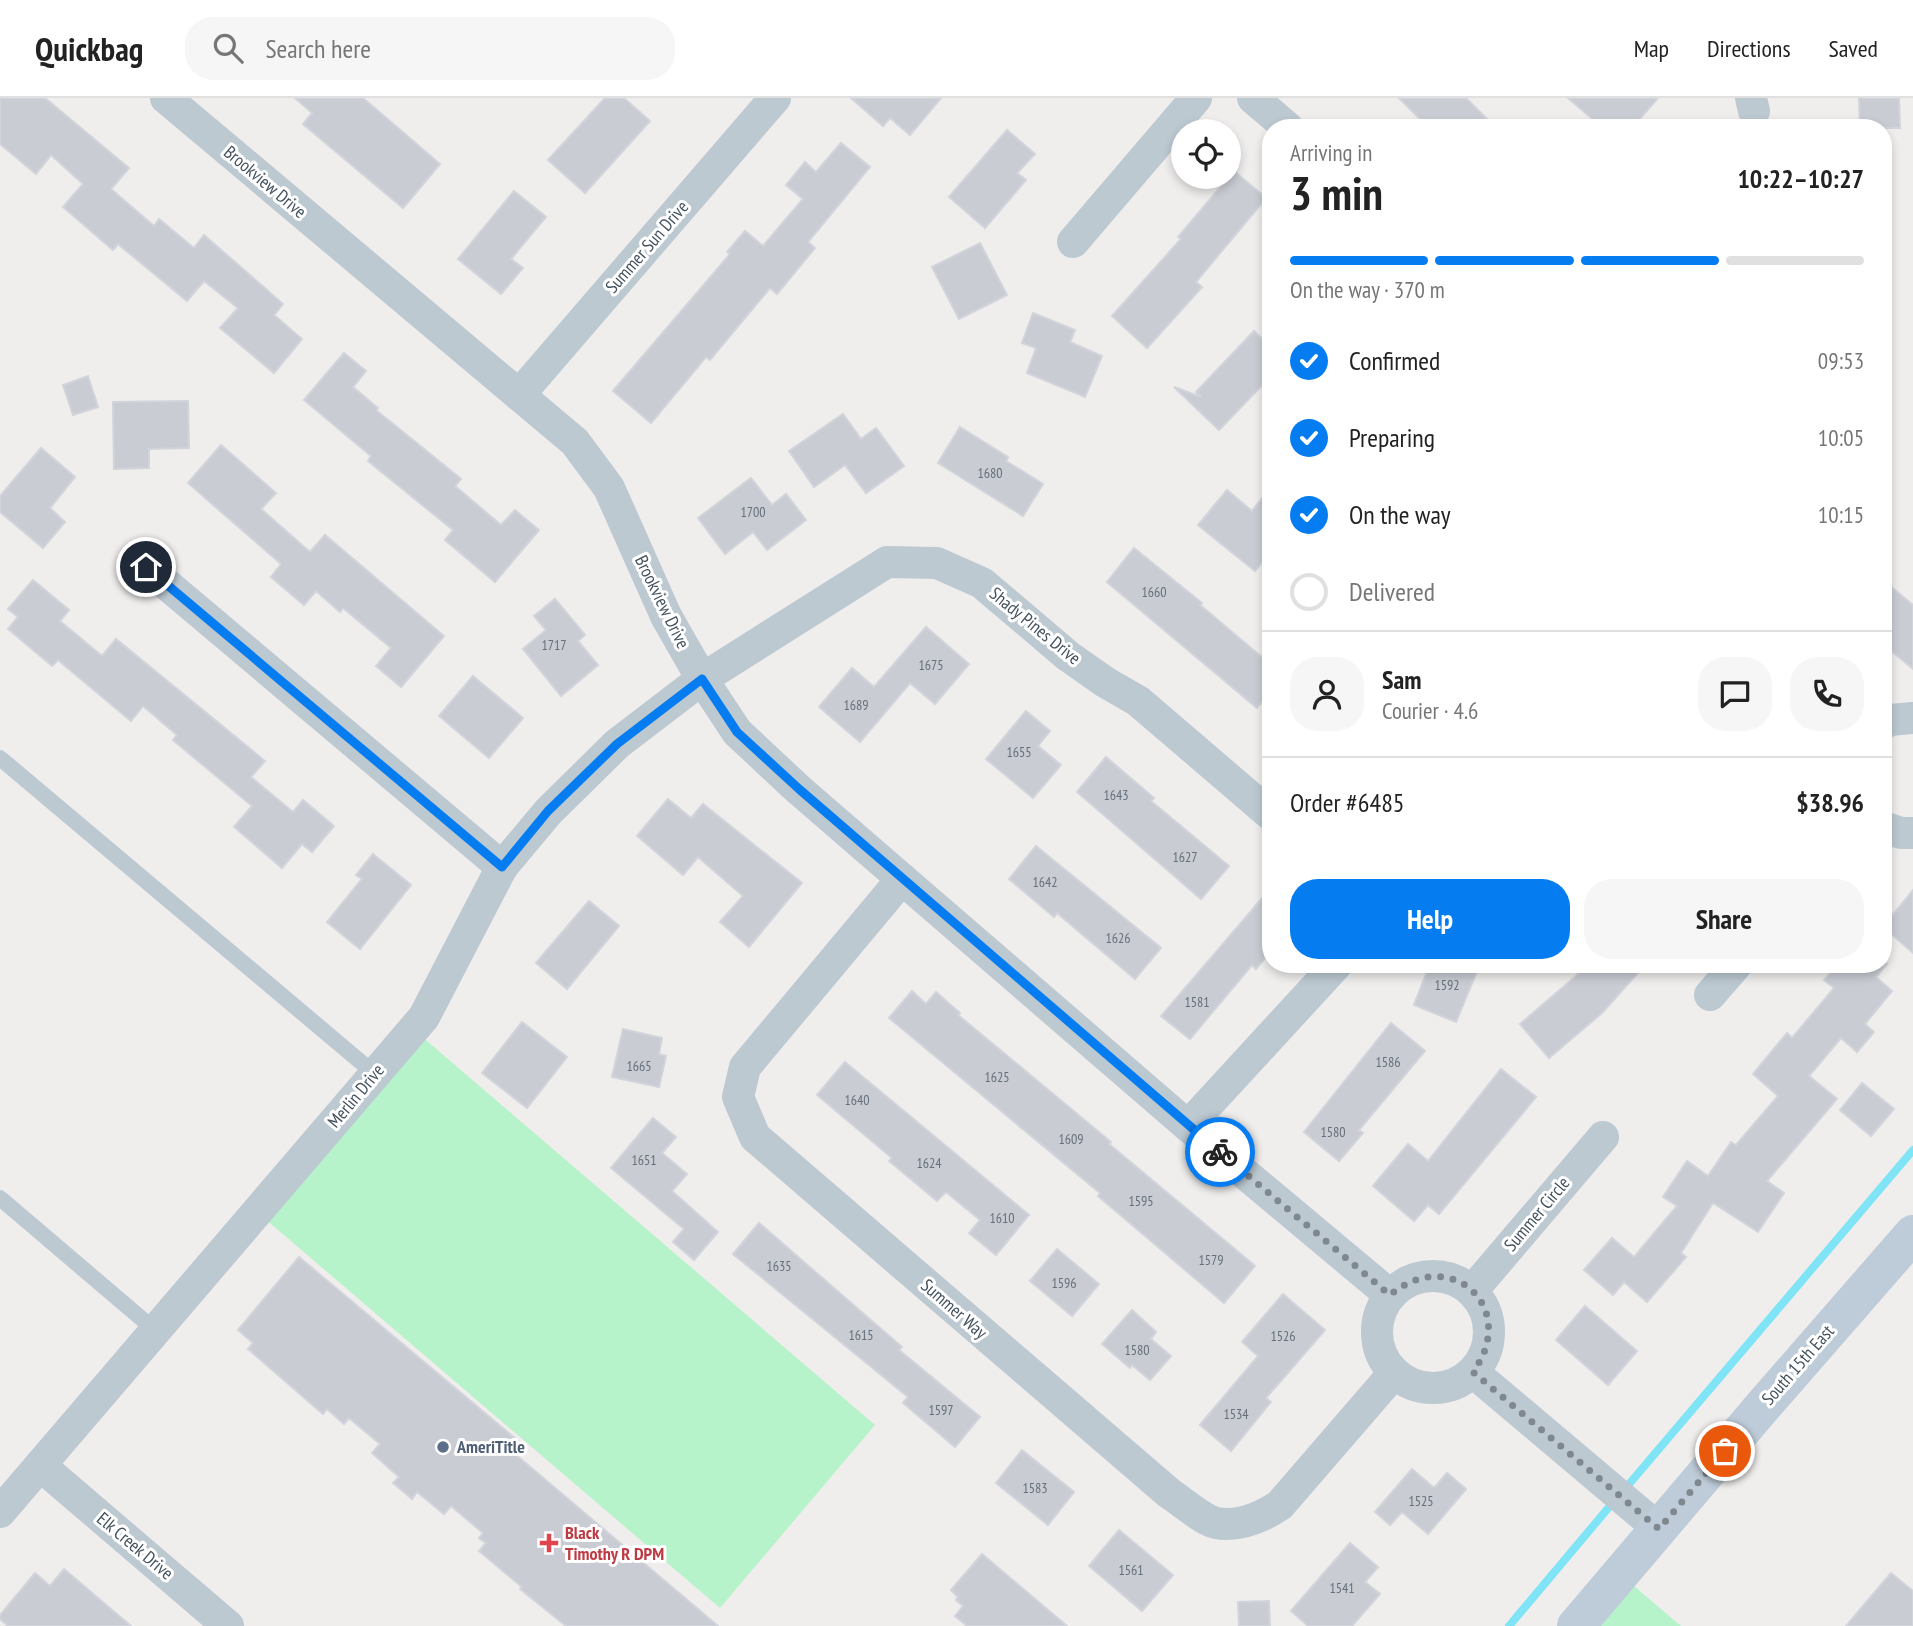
<!DOCTYPE html>
<html lang="en">
<head>
<meta charset="utf-8">
<style>
  :root { --surface:#fff; --page:#f6f6f6; --text:#222; --muted:#767676; --line:#e0e0e0; --accent:#067cf1 }
  body { margin:0; font-family:"PT Sans Narrow",sans-serif; background:var(--page); color:var(--text); height:100vh; display:flex; flex-direction:column; font-size:26px; white-space:nowrap }
  * { box-sizing:border-box; margin:0 }
  p { font-size:23px; color:var(--muted) }
  .icon { flex:none; width:38px; height:38px; fill:none; stroke:currentColor; stroke-width:2; stroke-linecap:round; stroke-linejoin:round }
  .map { position:relative; flex:1; overflow:hidden }
  .drawer { position:absolute; left:1262px; top:21px; width:630px; height:854px; display:flex; flex-direction:column; background:var(--surface); border-radius:28px; box-shadow:0 4px 10px #0003 }
  .drawer>* { flex:none }
  .buttons { position:absolute; left:1171px; top:21px; display:grid; gap:14px }
  .buttons a { display:grid; place-items:center; width:70px; height:70px; border-radius:50%; background:var(--surface); box-shadow:0 4px 10px #0003; font-size:35px }
  .pin { position:absolute; display:grid; place-items:center; width:60px; height:60px; color:#fff; margin:-30px; border:4px solid #fff; border-radius:50%; box-shadow:0 2px 7px #0007 }
  .courier { position:absolute; display:grid; place-items:center; width:70px; height:70px; margin:-35px; border:5px solid #067cf1; border-radius:50%; background:#fff; color:#222; box-shadow:0 2px 9px #0007 }
  .overview em { font-style:normal; font-weight:700 }
  .overview div { display:flex; flex-direction:column-reverse }
  .overview { display:flex; align-items:center; justify-content:space-between; height:119px; padding:0 28px }
  h1 { font-size:46px; font-weight:700; line-height:52px }
  .bar { display:grid; grid-template-columns:repeat(4,1fr); gap:10px 7px; align-content:center; height:84px; padding:0 28px }
  .bar i { height:9px; border-radius:5px; background:var(--line) }
  .bar .on { background:var(--accent) }
  .bar p { grid-column:span 4 }
  .line { display:flex; align-items:center; gap:18px; padding:0 28px; border-top:2px solid var(--line) }
  .line div { flex:1 }
  .round { display:grid; place-items:center; flex:none; width:74px; height:74px; border-radius:28px; background:var(--page) }
  ol { padding:0 28px; list-style:none }
  li { display:flex; align-items:center; gap:21px; height:77px }
  li p { margin-inline-start:auto }
  li .icon { padding:7px; border-radius:50%; background:var(--accent); color:#fff; stroke-width:4 }
  li:last-child { color:var(--muted) }
  li i { width:38px; height:38px; border:4px solid var(--line); border-radius:50% }
  .action { display:flex; gap:14px; margin-top:auto; padding:14px 28px }
  .action a { flex:1; height:80px; border-radius:28px; background:var(--accent); color:#fff; font-size:28px; font-weight:700; line-height:80px; text-align:center }
  .action a+a { background:var(--page); color:var(--text) }
  header { display:flex; align-items:center; gap:42px; box-sizing:border-box; height:98px; padding:0 35px; background:var(--surface); border-bottom:2px solid var(--line) }
  header strong { font-size:33px }
  nav { display:flex; gap:38px; margin-inline-start:auto; font-size:24px }
  .search { width:490px; height:63px; background:var(--page); display:flex; align-items:center; gap:18px; box-sizing:border-box; padding:0 24px; border-radius:28px; color:var(--muted); font-size:26px }
  .map>svg:first-child { display:block }
  .green { fill:#b6f3ca }
  .lines { fill:none; stroke-linecap:round; stroke-linejoin:round }
  .stream { stroke:#7fe4f5; stroke-width:8 }
  .building { fill:#c9ccd3; stroke:#d1d4da; stroke-width:2 }
  .lane { stroke:#bcc9d1; stroke-width:16 }
  .street { stroke:#bcc9d1; stroke-width:32 }
  .secondary { stroke:#beccd9; stroke-width:38 }
  .done { stroke:#80888f; stroke-width:7; stroke-dasharray:0 12.6 }
  .route { stroke:#067cf1; stroke-width:9 }
  .service-dot { fill:#5c6f8a; stroke:#fff; stroke-width:2.5 }
  .health-dot { fill:#e0444e; stroke:#fff; stroke-width:2.5 }
  .labels { text-anchor:middle; stroke-width:6; stroke-linejoin:round; paint-order:stroke }
  .number-label { font-size:14px; fill:#65707a }
  .street-label { font-size:18px; fill:#44525d; stroke:#fff }
  .service-label { font-size:18px; font-weight:bold; fill:#4e5e75; stroke:#fff; text-anchor:start }
  .health-label { font-size:18px; font-weight:bold; fill:#be3a42; stroke:#fff; text-anchor:start }
</style>
</head>
<body>
<header>
<strong>Quickbag</strong>
<div class="search"><svg class="icon" aria-label="search" viewBox="0 0 24 24"><circle cx="10" cy="10" r="6"/><path d="M15 15l6 6"/></svg>Search here</div>
<nav><a>Map</a><a>Directions</a><a>Saved</a></nav>
</header>
<div class="map">
<svg width="1913" height="1528" viewBox="0 0 1913 1528">
  <rect width="100%" height="100%" fill="#f0eded"/>
  <g class="green">
    <polygon points="413,931 875,1327 720,1510 257,1114"/>
    <polygon points="1621,1477 1681,1528 1578,1528"/>
  </g>
  <g class="lines">
    <g class="stream">
      <polyline points="1624,1392 1913,1052"/>
      <polyline points="1509,1528 1615,1402"/>
    </g>
  </g>
  <g class="building">
    <polygon points="0,0 45,0 129,70 111,91 154,128 159,121 194,150 204,137 283,206 274,217 302,241 274,275 220,230 238,210 204,183 187,203 118,146 113,152 63,109 83,86 51,57 36,76 0,46"/>
    <polygon points="295,0 363,0 440,66 403,110 303,26 312,15"/>
    <polygon points="605,0 624,0 650,23 585,95 548,62"/>
    <polygon points="851,0 941,0 910,37 890,20 883,28"/>
    <polygon points="1399,0 1466,0 1496,30 1429,30"/>
    <polygon points="1568,0 1658,0 1632,30 1603,30"/>
    <polygon points="1859,0 1899,0 1900,30 1860,30"/>
    <polygon points="1007,32 1035,56 1017,75 1026,82 985,130 949,99"/>
    <polygon points="841,45 870,69 808,144 815,150 777,196 770,190 710,262 706,259 651,325 613,293 730,156 727,154 745,133 763,148 803,101 786,87 805,64 816,74"/>
    <polygon points="1234,73 1266,100 1196,184 1202,189 1147,250 1112,218 1181,141 1178,139"/>
    <polygon points="514,93 546,119 511,161 523,170 501,196 458,161"/>
    <polygon points="980,145 1007,197 959,221 932,169"/>
    <polygon points="1033,215 1075,232 1070,244 1102,258 1085,299 1027,275 1036,250 1022,245"/>
    <polygon points="1254,233 1270,249 1270,279 1219,332 1174,289 1201,299 1196,294"/>
    <polygon points="344,255 366,273 353,289 378,310 376,312 461,381 455,388 501,427 515,412 539,432 495,484 445,442 453,432 368,363 371,358 304,302"/>
    <polygon points="88,278 98,309 73,317 63,287"/>
    <polygon points="188,303 189,350 149,351 149,370 114,371 113,304"/>
    <polygon points="843,316 861,341 876,330 904,368 866,395 845,367 814,389 789,353"/>
    <polygon points="960,329 1008,359 1006,363 1043,386 1023,418 938,365"/>
    <polygon points="221,347 276,395 261,411 310,454 325,437 444,538 401,589 376,568 391,550 343,510 340,514 316,493 304,507 271,479 281,466 188,385"/>
    <polygon points="41,350 75,379 50,410 65,424 43,450 0,414 0,398"/>
    <polygon points="751,380 772,407 786,396 806,422 767,452 753,434 725,456 698,420"/>
    <polygon points="1270,390 1270,454 1255,473 1198,427 1227,392 1252,413"/>
    <polygon points="1134,450 1202,505 1200,507 1270,566 1270,594 1257,610 1107,484"/>
    <polygon points="33,482 69,512 60,523 102,558 116,541 265,663 251,679 293,714 303,702 334,728 312,754 302,746 282,770 234,729 252,708 173,642 177,637 143,608 131,623 58,562 52,568 8,531 18,519 8,511"/>
    <polygon points="1883,482 1913,507 1913,571 1883,546"/>
    <polygon points="555,501 585,537 578,543 598,567 561,598 523,551 546,532 534,518"/>
    <polygon points="926,529 969,566 935,606 910,585 860,644 819,609 852,570 874,589"/>
    <polygon points="473,578 523,620 489,660 439,618"/>
    <polygon points="1026,613 1050,633 1038,648 1061,667 1033,700 986,661"/>
    <polygon points="1106,659 1154,700 1151,703 1229,768 1201,801 1077,694"/>
    <polygon points="668,701 691,720 703,706 802,785 749,849 720,824 743,798 698,759 683,777 637,738"/>
    <polygon points="1036,748 1161,850 1135,881 1057,815 1054,819 1009,781"/>
    <polygon points="373,756 411,787 360,851 327,824 362,781 356,777"/>
    <polygon points="1270,791 1270,854 1256,871 1252,867 1190,941 1161,918"/>
    <polygon points="1913,792 1913,855 1883,829"/>
    <polygon points="589,803 619,828 567,891 536,865"/>
    <polygon points="1430,866 1480,866 1456,924 1414,907"/>
    <polygon points="1590,866 1646,866 1602,915 1549,960 1520,926"/>
    <polygon points="1838,866 1887,866 1876,879 1892,893 1865,926 1874,934 1857,954 1841,940 1809,978 1837,1001 1767,1083 1784,1095 1758,1134 1713,1105 1681,1155 1686,1159 1647,1204 1624,1184 1613,1197 1584,1172 1612,1140 1634,1159 1677,1108 1663,1099 1687,1063 1708,1078 1731,1044 1736,1047 1778,998 1753,976 1787,935 1792,940 1834,890 1824,882"/>
    <polygon points="912,893 926,906 936,894 960,915 958,917 1111,1044 1109,1046 1255,1168 1224,1205 1098,1098 1100,1095 889,920"/>
    <polygon points="522,924 567,959 527,1010 482,975"/>
    <polygon points="1391,925 1425,953 1359,1032 1363,1035 1339,1063 1304,1034"/>
    <polygon points="623,931 662,940 659,956 666,958 659,989 612,979"/>
    <polygon points="845,964 1029,1117 996,1157 969,1135 980,1122 946,1094 937,1103 889,1063 892,1060 817,997"/>
    <polygon points="1501,971 1536,999 1439,1116 1428,1107 1414,1123 1373,1088 1408,1046 1428,1063"/>
    <polygon points="1862,985 1894,1011 1871,1038 1840,1012"/>
    <polygon points="653,1020 676,1039 662,1055 687,1076 672,1093 718,1134 694,1162 673,1144 684,1131 611,1070"/>
    <polygon points="759,1125 902,1249 899,1252 980,1319 955,1349 903,1305 908,1299 733,1156"/>
    <polygon points="1057,1151 1099,1186 1072,1218 1030,1183"/>
    <polygon points="299,1159 523,1347 515,1356 718,1528 566,1528 520,1491 522,1489 479,1453 486,1445 479,1440 483,1435 451,1408 444,1416 417,1394 412,1401 393,1385 399,1379 372,1355 380,1346 349,1320 344,1326 327,1311 323,1316 248,1251 253,1245 238,1232"/>
    <polygon points="1283,1196 1325,1232 1266,1300 1271,1304 1231,1353 1200,1327 1258,1258 1242,1244"/>
    <polygon points="1585,1208 1637,1253 1608,1287 1556,1242"/>
    <polygon points="1132,1212 1156,1234 1151,1241 1171,1258 1150,1282 1132,1267 1130,1270 1102,1246"/>
    <polygon points="1022,1352 1074,1394 1048,1427 996,1385"/>
    <polygon points="1412,1371 1434,1390 1447,1375 1466,1391 1428,1436 1402,1414 1390,1427 1375,1414"/>
    <polygon points="1119,1432 1173,1477 1142,1513 1089,1468"/>
    <polygon points="1350,1445 1378,1469 1365,1484 1380,1496 1352,1528 1308,1528 1291,1513"/>
    <polygon points="982,1456 1067,1528 967,1528 955,1518 963,1508 956,1502 958,1499 951,1492"/>
    <polygon points="64,1471 131,1528 8,1528 0,1521 0,1517 35,1475 50,1488"/>
    <polygon points="1891,1475 1913,1493 1913,1528 1846,1528"/>
    <polygon points="1269,1503 1270,1528 1239,1528 1238,1504"/>
  </g>
  <g class="lines">
    <g class="lane">
      <polyline points="0,660 375,976"/>
      <polyline points="0,1100 156,1233"/>
    </g>
    <g class="street">
      <polyline points="166,0 575,344 609,390 666,518 702,581 737,634 798,691 902,781 1188,1028 1390,1197"/>
      <polyline points="1253,0 1288,30"/>
      <polyline points="1751,0 1754,13"/>
      <polyline points="1073,144 1196,0"/>
      <polyline points="519,297 775,0"/>
      <polyline points="146,469 502,769"/>
      <polyline points="1883,626 1890,622 1913,620"/>
      <polyline points="1883,729 1901,735 1913,735"/>
      <path d="M 902,781 L 745,969 L 738,999 L 755,1039 L 1169,1395 C 1181,1403 1203,1422 1216,1425 C 1239,1429 1262,1419 1280,1407 L 1394,1275"/>
      <polyline points="1710,897 1737,866"/>
      <polyline points="1188,1028 1337,866"/>
      <circle cx="1433" cy="1234" r="56"/>
      <polyline points="1472,1193 1603,1039"/>
      <polyline points="1473,1274 1659,1431"/>
      <polyline points="41,1368 228,1528"/>
      <polyline points="0,1414 424,919 502,769 548,714 617,646 702,581 887,464 937,465 982,485 1068,558 1105,584 1138,603 1270,716"/>
    </g>
    <polyline class="secondary" points="1576,1528 1763,1308 1913,1136"/>
  </g>
  <g class="lines">
    <path class="done" d="M 1220,1054 L 1390,1197 C 1451,1146 1520,1210 1473,1274 L 1659,1431 L 1725,1353"/>
    <polyline class="route" points="146,469 502,769 548,713 617,646 702,581 737,634 799,691 1220,1054"/>
  </g>
  <circle class="service-dot" cx="443" cy="1349" r="7"/>
  <path class="health-dot" d="M545.5 1434.5h7v7h7v7h-7v7h-7v-7h-7v-7h7z"/>
  <g class="labels">
    <g class="number-label">
      <text x="990" y="380">1680</text>
      <text x="753" y="419">1700</text>
      <text x="1154" y="499">1660</text>
      <text x="554" y="552">1717</text>
      <text x="931" y="572">1675</text>
      <text x="856" y="612">1689</text>
      <text x="1019" y="659">1655</text>
      <text x="1116" y="702">1643</text>
      <text x="1185" y="764">1627</text>
      <text x="1045" y="789">1642</text>
      <text x="1118" y="845">1626</text>
      <text x="1447" y="892">1592</text>
      <text x="1197" y="909">1581</text>
      <text x="1388" y="969">1586</text>
      <text x="639" y="973">1665</text>
      <text x="997" y="984">1625</text>
      <text x="857" y="1007">1640</text>
      <text x="1333" y="1039">1580</text>
      <text x="1071" y="1046">1609</text>
      <text x="644" y="1067">1651</text>
      <text x="929" y="1070">1624</text>
      <text x="1141" y="1108">1595</text>
      <text x="1002" y="1125">1610</text>
      <text x="1211" y="1167">1579</text>
      <text x="779" y="1173">1635</text>
      <text x="1064" y="1190">1596</text>
      <text x="861" y="1242">1615</text>
      <text x="1283" y="1243">1526</text>
      <text x="1137" y="1257">1580</text>
      <text x="941" y="1317">1597</text>
      <text x="1236" y="1321">1534</text>
      <text x="1035" y="1395">1583</text>
      <text x="1421" y="1408">1525</text>
      <text x="1131" y="1477">1561</text>
      <text x="1342" y="1495">1541</text>
    </g>
    <g class="street-label">
      <text transform="translate(265 84) rotate(40)" y="6">Brookview Drive</text>
      <text transform="translate(647 149) rotate(-49)" y="6">Summer Sun Drive</text>
      <text transform="translate(662 504) rotate(64)" y="6">Brookview Drive</text>
      <text transform="translate(1035 528) rotate(39)" y="6">Shady Pines Drive</text>
      <text transform="translate(356 998) rotate(-50)" y="6">Merlin Drive</text>
      <text transform="translate(1537 1116) rotate(-50)" y="6">Summer Circle</text>
      <text transform="translate(954 1211) rotate(41)" y="6">Summer Way</text>
      <text transform="translate(1798 1267) rotate(-49)" y="6">South 15th East</text>
      <text transform="translate(135 1448) rotate(40)" y="6">Elk Creek Drive</text>
    </g>
    <g class="service-label">
      <text x="457" y="1355">AmeriTitle</text>
    </g>
    <g class="health-label">
      <text x="565" y="1441">Black<tspan x="565" dy="21">Timothy R DPM</tspan></text>
    </g>
  </g>
</svg>
<div class="buttons">
<a><svg class="icon" aria-label="locate" viewBox="0 0 24 24"><circle cx="12" cy="12" r="6"/><path d="M12 2v4M12 18v4M2 12h4M18 12h4"/></svg></a>
</div>
<div class="pin" style="left:1725px;top:1353px;background:#ea580c"><svg class="icon" aria-label="bag" viewBox="0 0 24 24"><path d="M5 8h14l-1 12H6zM9 8a3 3 0 0 1 6 0"/></svg></div>
<div class="pin" style="left:146px;top:469px;background:#1f2937"><svg class="icon" aria-label="home" viewBox="0 0 24 24"><path d="M3 11l9-7 9 7M6 9v11h12V9"/></svg></div>
<div class="courier" style="left:1220px;top:1054px"><svg class="icon" aria-label="bike" viewBox="0 0 24 24"><circle cx="6" cy="16" r="4"/><circle cx="18" cy="16" r="4"/><path d="M6 16l4-8h5l3 8M10 8l3 8H6M13 5h3"/></svg></div>
<section class="drawer">
<div class="overview"><div><h1>3 min</h1><p>Arriving in</p></div><em>10:22–10:27</em></div>
<div class="bar"><i class="on"></i><i class="on"></i><i class="on"></i><i></i><p>On the way · 370 m</p></div>
<ol>
<li><svg class="icon" aria-label="check" viewBox="0 0 24 24"><path d="M5 12l5 5 9-10"/></svg>Confirmed<p>09:53</p></li>
<li><svg class="icon" aria-label="check" viewBox="0 0 24 24"><path d="M5 12l5 5 9-10"/></svg>Preparing<p>10:05</p></li>
<li><svg class="icon" aria-label="check" viewBox="0 0 24 24"><path d="M5 12l5 5 9-10"/></svg>On the way<p>10:15</p></li>
<li><i></i>Delivered</li>
</ol>
<div class="line" style="height:126px"><a class="round"><svg class="icon" aria-label="person" viewBox="0 0 24 24"><circle cx="12" cy="8" r="4"/><path d="M4 21q1-7 8-7t8 7"/></svg></a><div><b>Sam</b><p>Courier · 4.6</p></div><a class="round"><svg class="icon" aria-label="chat" viewBox="0 0 24 24"><path d="M4 5h16v11H9l-5 4z"/></svg></a><a class="round"><svg class="icon" aria-label="phone" viewBox="0 0 24 24"><path d="M5 4h4l2 5-3 2q2 4 5 5l2-3 5 2v4C11 20 4 13 5 4z"/></svg></a></div>
<div class="line" style="height:91px"><div>Order #6485</div><b>$38.96</b></div>
<div class="action"><a>Help</a><a>Share</a></div>
</section>
</div>
</body>
</html>
